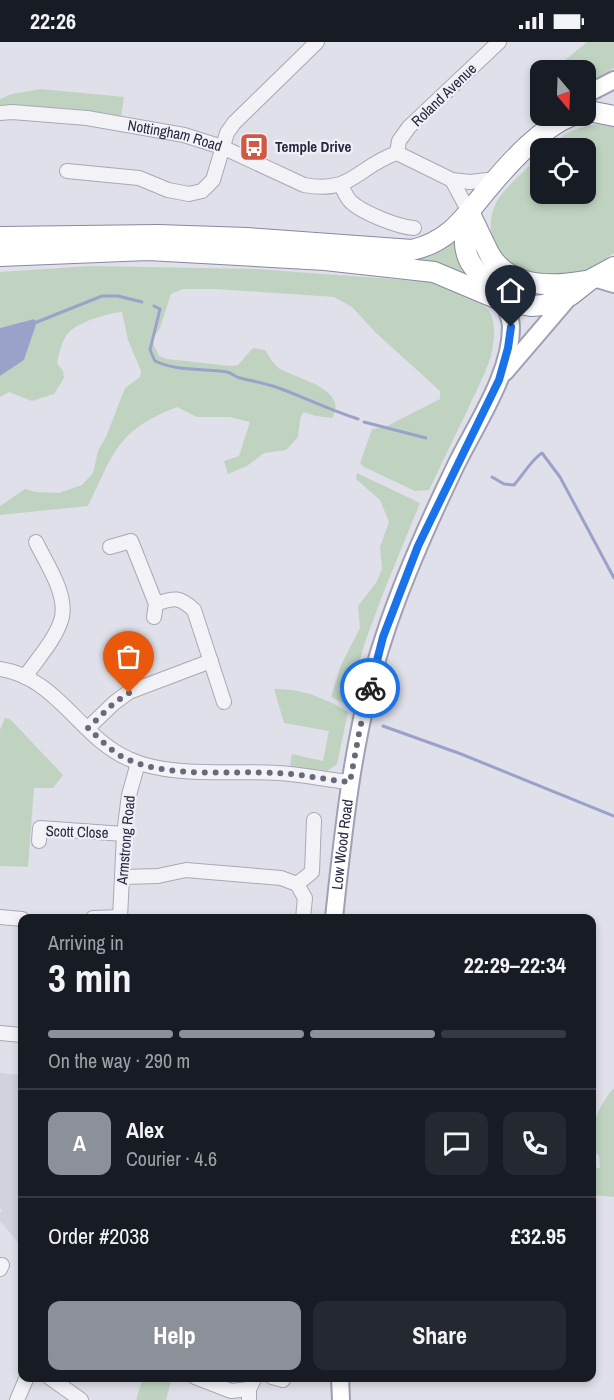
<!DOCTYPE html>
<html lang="en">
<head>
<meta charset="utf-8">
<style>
  :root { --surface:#171b24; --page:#242831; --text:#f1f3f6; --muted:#9ea1a6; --line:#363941; --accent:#8c9099 }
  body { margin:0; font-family:"Archivo Narrow",sans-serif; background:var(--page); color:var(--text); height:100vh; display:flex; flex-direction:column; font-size:22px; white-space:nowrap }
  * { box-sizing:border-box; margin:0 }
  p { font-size:20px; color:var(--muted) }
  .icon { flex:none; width:33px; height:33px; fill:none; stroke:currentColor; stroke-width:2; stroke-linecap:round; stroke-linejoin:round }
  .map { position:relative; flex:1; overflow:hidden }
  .side { position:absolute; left:18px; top:872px; width:578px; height:468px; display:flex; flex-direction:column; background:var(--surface); border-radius:12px; box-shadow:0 3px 9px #0003 }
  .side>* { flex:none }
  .needle { width:39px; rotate:161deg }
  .fabs { position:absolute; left:530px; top:18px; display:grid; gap:12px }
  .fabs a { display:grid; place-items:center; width:66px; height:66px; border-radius:12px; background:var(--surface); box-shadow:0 3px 9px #0003; font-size:30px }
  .pin { position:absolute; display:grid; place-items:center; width:51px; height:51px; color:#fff; margin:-62px -26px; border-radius:50% 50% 50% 0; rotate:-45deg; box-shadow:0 0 6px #0007 }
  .pin .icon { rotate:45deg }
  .courier { position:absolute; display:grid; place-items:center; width:60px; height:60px; margin:-30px; border:4px solid #1a73e8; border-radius:50%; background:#fff; color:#222; box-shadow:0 2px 8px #0007 }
  .head em { font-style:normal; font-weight:800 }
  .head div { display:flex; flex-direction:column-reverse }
  .head { display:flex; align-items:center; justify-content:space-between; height:102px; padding:0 30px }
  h1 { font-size:39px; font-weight:800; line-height:45px }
  .bar { display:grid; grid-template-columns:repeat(4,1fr); gap:9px 6px; align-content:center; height:72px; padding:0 30px }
  .bar i { height:8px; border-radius:4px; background:var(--line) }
  .bar .current { background:var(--accent) }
  .bar p { grid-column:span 4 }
  .line { display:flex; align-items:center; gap:15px; padding:0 30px; border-top:2px solid var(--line) }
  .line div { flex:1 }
  .round { display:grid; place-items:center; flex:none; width:63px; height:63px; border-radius:12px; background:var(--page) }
  .primary-button { display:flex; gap:12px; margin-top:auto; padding:12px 30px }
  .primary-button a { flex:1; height:69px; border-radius:12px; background:var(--accent); color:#fff; font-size:24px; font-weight:800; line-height:69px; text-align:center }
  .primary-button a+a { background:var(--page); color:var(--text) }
  .status { display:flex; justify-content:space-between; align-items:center; height:42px; padding:0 30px; background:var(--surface); direction:ltr }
  .status svg { height:16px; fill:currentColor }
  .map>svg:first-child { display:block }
  .built { fill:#d1d2de }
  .green { fill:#c0d3c1 }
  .water { fill:#9aa2c9 }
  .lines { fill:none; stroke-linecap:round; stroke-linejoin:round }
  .stream { stroke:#9aa2c9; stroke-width:3 }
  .minor-casing { stroke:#a8a9b6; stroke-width:16 }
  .major-casing { stroke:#9fa0b4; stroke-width:20 }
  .highway-casing { stroke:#87899f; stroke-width:22 }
  .minor { stroke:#f2f2f7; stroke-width:14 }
  .major { stroke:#fff; stroke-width:16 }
  .highway { stroke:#fff; stroke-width:20 }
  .done { stroke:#68697b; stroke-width:6; stroke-dasharray:0 10.8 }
  .route { stroke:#1a73e8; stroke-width:8 }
  .labels { text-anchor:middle; stroke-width:4.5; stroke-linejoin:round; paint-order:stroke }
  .street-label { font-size:15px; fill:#282940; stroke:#eff0f6 }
  .poi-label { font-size:15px; font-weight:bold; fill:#282940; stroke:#eff0f6; text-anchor:start }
</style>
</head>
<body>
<div class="status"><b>22:26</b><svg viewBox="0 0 49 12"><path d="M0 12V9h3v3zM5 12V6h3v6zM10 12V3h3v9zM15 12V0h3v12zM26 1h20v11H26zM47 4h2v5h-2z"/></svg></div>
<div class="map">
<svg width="614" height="1358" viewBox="0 0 614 1358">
  <rect width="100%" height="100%" fill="#dfe0e9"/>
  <polygon class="built" points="0,1031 22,1033 22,1205 0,1179 0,1171 2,1169 0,1166"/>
  <g class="green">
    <polygon points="587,0 614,0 614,26 585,42 585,28 553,28"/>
    <polygon points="41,47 124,55 121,75 12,65 0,66 0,57 12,52"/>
    <path d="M 599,82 L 614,85 L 614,211 C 602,219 588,229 574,233 C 530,245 473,210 496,161 C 502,148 529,125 540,114 L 540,152 L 585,152 L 585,106 L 547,106 C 562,92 579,84 599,82 Z"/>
    <path d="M 455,196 L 457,211 L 466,234 L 0,200 L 415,216 C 431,213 443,208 455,196 Z"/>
    <path d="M 90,224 L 256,227 L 432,240 C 450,247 477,253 489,269 C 497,281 494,301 491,314 C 485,333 475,351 467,369 C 454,395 442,422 429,448 L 415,449 L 364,425 L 360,421 L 372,387 L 385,385 L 440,357 L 440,349 L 375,290 L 352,265 L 334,255 L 216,247 L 183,247 L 171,252 L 160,286 L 152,299 L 159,314 L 167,317 L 230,324 L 238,323 L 253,306 L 265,308 C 269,314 273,322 280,327 C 295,336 350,347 332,376 L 316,374 L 303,370 L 300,378 L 298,395 L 286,408 L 264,411 L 247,424 L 228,432 L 224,419 L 239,414 L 250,380 L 230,375 L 197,375 L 177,365 C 117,388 114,411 88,464 L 0,473 L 0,464 L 25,447 L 36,450 L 59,451 L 82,443 L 93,431 L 98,409 L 106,395 L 125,346 L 140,335 L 141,329 L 128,298 L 122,270 C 108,271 79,280 69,290 C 62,298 59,311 57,321 L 63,329 L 64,336 L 54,352 L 32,359 L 9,350 L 0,355 L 0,334 L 24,318 L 37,280 L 34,277 L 0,286 L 0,230 Z"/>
    <polygon points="357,431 420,461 386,544 365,600 347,663 331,655 341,623 360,586 358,564 376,541 382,527 380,505 389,480 380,458 356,437"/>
    <path d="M 274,647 C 301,646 325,656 348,670 L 337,722 L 326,730 L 290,725 L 292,712 L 323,719 L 329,689 L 284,681 Z"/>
    <polygon points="5,676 10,677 63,733 53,746 34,746 28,825 0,824 0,688"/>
    <path d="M 614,1046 L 614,1155 L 591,1153 L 591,1126 L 600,1126 L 599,1114 L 591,1105 C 591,1083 599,1062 614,1046 Z"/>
    <polygon points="143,1335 172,1335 166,1358 136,1358"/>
  </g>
  <polygon class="water" points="34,277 37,280 24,318 0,334 0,286"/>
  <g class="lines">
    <g class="stream">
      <path d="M 154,264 L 160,267 L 150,308 L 155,319 C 179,330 202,326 227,330 C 232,331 235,335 240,336 C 252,339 264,341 276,345 C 304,355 329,368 358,377"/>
      <polyline points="37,280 102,254 118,254 142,260"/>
      <polyline points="364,380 426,396"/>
      <path d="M 492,435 L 504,442 L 514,443 C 522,434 533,416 542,411 L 560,435 L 614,536"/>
      <polyline points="383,684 461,712 614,774"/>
    </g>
    <g class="minor-casing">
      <g id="minor">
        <path id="s1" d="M 0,71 L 12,70 L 87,76 L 184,93 L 222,105 L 304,143 C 353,152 356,125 397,111 L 452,138 L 470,140 L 496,137"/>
        <polyline points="397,111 399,99 409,85 499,0"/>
        <polyline points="67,129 139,136 168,148 189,152 202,149 213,138 227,91 234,81 317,0"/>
        <polyline points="452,138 469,170"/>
        <path d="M 341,143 C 344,149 346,155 351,160 C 363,171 398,185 414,186"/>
        <polyline points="110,505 131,499 156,562 154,575"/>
        <path d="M 156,562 C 175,555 180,555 194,568 L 224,660"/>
        <path d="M 0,627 C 58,636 80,696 129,717 C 170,736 232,728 278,731 C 302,732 326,738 350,740"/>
        <path d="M 25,635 C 37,617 57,596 62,575 C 67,551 46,521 36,500"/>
        <polyline points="88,686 114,661 129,650 211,619"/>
        <polyline points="39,799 40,786 124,792"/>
        <polyline points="123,835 158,834 186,828 281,836 297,842 305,856 303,876"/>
        <polyline points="297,842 312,830 314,778"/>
        <polyline points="0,875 22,877"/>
        <polyline points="93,876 120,875"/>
        <polyline points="120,876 124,792 129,753 138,721"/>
        <polyline points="0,991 22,993"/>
        <polyline points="0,1227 2,1223"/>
        <polyline points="49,1335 81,1358"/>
        <polyline points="195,1335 231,1349 249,1347"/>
        <polyline points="272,1335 283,1338"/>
        <polyline points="17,1358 27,1335"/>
        <polyline points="249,1358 249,1347 255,1335"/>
      </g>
    </g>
    <g class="major-casing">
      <g id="major">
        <polyline points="585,53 614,38"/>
        <polyline points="594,236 614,242"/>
        <polyline points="505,330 570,254"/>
        <path id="s2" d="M 334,876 C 344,782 354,685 384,595 C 403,536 429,479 456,423 C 476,382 511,332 511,285 C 511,276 506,267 503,259"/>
        <polyline points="340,1335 341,1358"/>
      </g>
    </g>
    <g class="highway-casing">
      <g id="highway">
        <polyline points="585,70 594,70 614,74"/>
        <path d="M 469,170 C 476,184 483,199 490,213 C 510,246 552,245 585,239"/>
        <path d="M 469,171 C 463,191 461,213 477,229 C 485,238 494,244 500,254"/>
        <path d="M 0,195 L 158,193 L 247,196 L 412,208 C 452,199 466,172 491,143 C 512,118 541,86 571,74"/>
        <polyline points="0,214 148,208 325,218 434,230 503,259 531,264 544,263 571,253 590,238 614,225"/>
      </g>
    </g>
    <use href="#minor" class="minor"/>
    <use href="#major" class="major"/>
    <use href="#highway" class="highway"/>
  </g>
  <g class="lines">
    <path class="done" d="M 129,651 L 114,661 L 88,686 C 98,695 108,706 119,713 C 163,738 229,728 277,731 C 302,732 326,738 350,740 L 360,686 L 370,646"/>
    <polyline class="route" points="370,646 383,595 418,504 499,338 508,306 511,285"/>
  </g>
  <defs>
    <g id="bus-square" transform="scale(1.5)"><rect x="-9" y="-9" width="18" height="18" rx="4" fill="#cf5943" stroke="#eff0f6"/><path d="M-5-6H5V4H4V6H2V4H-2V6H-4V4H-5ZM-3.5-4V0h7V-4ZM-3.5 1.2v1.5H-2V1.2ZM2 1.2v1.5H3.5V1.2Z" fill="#fff"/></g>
  </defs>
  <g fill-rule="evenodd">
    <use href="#bus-square" x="254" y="105"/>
  </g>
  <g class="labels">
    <g class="street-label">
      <text transform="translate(444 53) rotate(-44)" y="5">Roland Avenue</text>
      <text dy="5" stroke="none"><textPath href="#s1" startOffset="177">Nottingham Road</textPath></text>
      <text transform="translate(77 790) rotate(2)" y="5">Scott Close</text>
      <text transform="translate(126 798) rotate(-85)" y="5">Armstrong Road</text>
      <text dy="5" stroke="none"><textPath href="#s2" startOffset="74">Low Wood Road</textPath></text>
    </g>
    <g class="poi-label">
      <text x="275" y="110">Temple Drive</text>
    </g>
  </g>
</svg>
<div class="fabs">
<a><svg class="needle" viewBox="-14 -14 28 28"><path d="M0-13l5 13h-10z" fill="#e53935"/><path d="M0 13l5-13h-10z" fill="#9ea1a6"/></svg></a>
<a><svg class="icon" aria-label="locate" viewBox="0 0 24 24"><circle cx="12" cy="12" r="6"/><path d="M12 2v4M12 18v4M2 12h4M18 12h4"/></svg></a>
</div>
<div class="pin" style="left:129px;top:651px;background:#ea580c"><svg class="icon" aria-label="bag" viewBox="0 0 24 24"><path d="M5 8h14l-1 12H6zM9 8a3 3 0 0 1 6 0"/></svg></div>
<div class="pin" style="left:511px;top:285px;background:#1f2937"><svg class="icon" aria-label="home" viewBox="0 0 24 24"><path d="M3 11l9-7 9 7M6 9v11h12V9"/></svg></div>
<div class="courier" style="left:370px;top:646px"><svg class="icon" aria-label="bike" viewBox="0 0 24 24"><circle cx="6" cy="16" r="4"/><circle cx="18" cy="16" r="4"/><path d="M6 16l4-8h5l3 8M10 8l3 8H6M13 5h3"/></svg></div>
<section class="side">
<div class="head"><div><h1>3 min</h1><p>Arriving in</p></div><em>22:29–22:34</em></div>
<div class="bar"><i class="current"></i><i class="current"></i><i class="current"></i><i></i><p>On the way · 290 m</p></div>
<div class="line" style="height:108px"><b class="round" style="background:var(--accent);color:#fff">A</b><div><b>Alex</b><p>Courier · 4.6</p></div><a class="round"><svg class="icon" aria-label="chat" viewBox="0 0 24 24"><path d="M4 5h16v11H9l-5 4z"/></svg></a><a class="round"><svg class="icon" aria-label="phone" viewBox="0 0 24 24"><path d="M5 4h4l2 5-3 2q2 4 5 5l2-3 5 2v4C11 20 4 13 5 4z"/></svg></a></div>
<div class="line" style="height:78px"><div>Order #2038</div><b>£32.95</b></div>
<div class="primary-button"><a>Help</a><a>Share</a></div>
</section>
</div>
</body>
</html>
